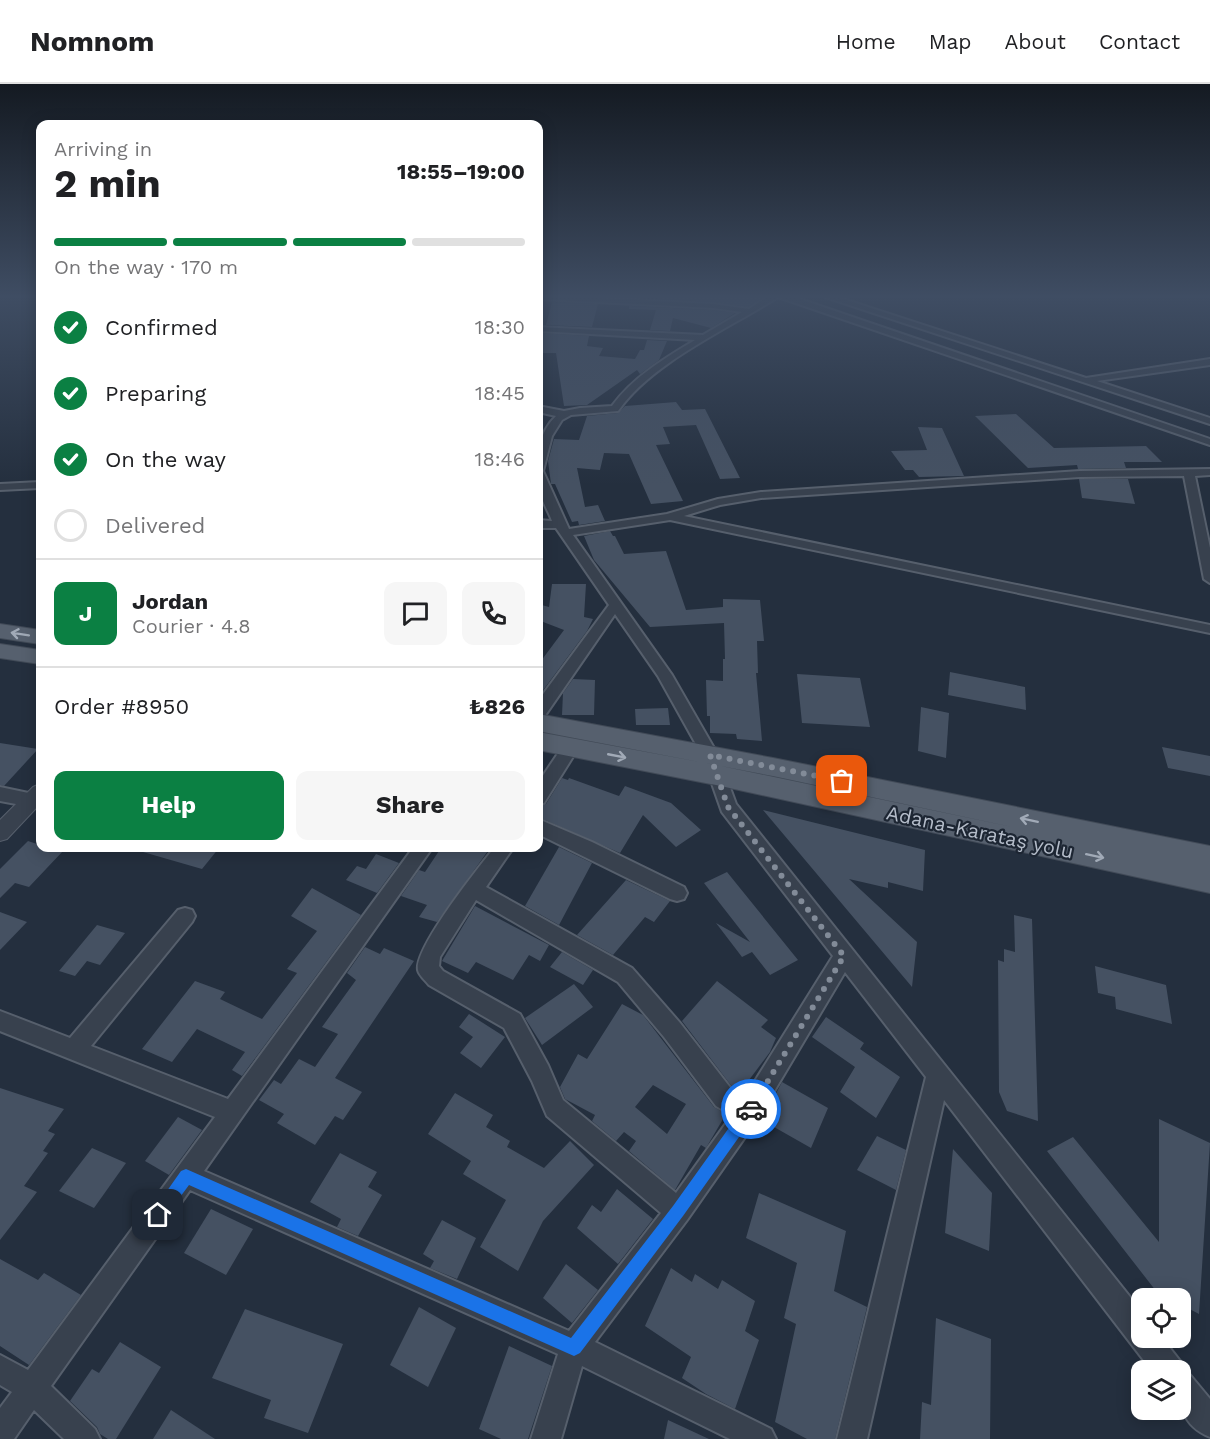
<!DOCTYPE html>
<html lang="en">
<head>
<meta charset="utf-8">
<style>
  :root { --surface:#fff; --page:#f6f6f6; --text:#202124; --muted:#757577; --line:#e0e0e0; --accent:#0b8043 }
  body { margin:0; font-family:"Work Sans",sans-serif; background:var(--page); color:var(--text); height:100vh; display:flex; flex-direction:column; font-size:22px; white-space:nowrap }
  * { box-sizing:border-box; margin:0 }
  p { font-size:20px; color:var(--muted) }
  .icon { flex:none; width:33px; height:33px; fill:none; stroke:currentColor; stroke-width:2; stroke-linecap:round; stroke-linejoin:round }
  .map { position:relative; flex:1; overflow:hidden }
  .drawer { position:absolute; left:36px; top:36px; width:507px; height:732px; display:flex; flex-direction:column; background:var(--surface); border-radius:12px; box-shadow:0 3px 15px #0003 }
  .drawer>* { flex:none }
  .controls { position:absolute; left:1131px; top:1204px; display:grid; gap:12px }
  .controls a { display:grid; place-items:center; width:60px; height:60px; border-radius:12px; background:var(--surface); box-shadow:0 3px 15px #0003; font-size:30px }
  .pin { position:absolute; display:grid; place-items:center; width:51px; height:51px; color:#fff; margin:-26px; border-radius:12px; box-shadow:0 3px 9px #0006 }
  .courier { position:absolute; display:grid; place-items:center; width:60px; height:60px; margin:-30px; border:4px solid #1a73e8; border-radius:50%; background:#fff; color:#222; box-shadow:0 2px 8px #0007 }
  .head em { font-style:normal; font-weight:700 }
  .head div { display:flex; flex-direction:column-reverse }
  .head { display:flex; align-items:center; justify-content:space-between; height:102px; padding:0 18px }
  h1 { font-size:39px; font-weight:700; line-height:45px }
  .bar { display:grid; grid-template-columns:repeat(4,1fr); gap:9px 6px; align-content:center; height:72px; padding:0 18px }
  .bar i { height:8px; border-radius:4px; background:var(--line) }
  .bar .current { background:var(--accent) }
  .bar p { grid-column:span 4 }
  .line { display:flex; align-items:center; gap:15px; padding:0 18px; border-top:2px solid var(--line) }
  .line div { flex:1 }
  .round { display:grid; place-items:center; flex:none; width:63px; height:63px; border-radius:12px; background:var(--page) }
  ol { padding:0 18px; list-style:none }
  li { display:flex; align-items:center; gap:18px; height:66px }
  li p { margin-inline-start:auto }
  li .icon { padding:6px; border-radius:50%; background:var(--accent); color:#fff; stroke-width:4 }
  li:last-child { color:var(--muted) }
  li i { width:33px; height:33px; border:3px solid var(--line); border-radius:50% }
  .primary-button { display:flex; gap:12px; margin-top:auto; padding:12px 18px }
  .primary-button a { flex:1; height:69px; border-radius:12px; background:var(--accent); color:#fff; font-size:24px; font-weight:700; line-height:69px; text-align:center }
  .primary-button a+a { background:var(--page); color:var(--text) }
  header { display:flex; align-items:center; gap:36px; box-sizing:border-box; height:84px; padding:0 30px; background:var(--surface); border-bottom:2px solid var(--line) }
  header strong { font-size:28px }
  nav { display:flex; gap:33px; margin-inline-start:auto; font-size:21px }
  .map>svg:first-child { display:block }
  .building { fill:#455162; fill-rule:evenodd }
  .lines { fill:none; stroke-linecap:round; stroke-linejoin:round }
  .minor-casing { stroke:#565f6c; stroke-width:4 }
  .tertiary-casing { stroke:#565f6c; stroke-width:2 }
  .primary-casing { stroke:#414a57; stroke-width:2 }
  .minor { fill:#38414e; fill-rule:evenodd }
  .tertiary { fill:#38414e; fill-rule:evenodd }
  .primary { fill:#56606e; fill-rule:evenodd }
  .oneway { stroke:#a1aab7 }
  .route { fill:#1a73e8 }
  .done { stroke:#828b98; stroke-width:6; stroke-dasharray:0 10.8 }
  .labels { text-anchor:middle; stroke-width:4.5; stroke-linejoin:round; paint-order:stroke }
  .street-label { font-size:20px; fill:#b4bcc9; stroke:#1d2633 }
</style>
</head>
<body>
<header>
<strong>Nomnom</strong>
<nav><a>Home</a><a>Map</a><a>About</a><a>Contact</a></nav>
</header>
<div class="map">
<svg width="1210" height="1355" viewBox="0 0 1210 1355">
  <rect width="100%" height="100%" fill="#242f3e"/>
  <g class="building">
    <polygon points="629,211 710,211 762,214 748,223 713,218 629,213"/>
    <polygon points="552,218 598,220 592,243 546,241"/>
    <polygon points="629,222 713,226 735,229 711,244 673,234 670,247 650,246 656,226 629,225"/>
    <polygon points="541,249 589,252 587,262 603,264 599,272 635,275 640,266 644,266 647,256 667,257 659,276 640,290 637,286 587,321 564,322 556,269 538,269 538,253"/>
    <polygon points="676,318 682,326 705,325 740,394 720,395 696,341 663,343 670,360 656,361 683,417 651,420 629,370 604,369 600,386 577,384 585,423 598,421 605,437 579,441 578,437 572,438 555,400 551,400 548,377 554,355 579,356 587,332 618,329 625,322"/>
    <polygon points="1016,330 1054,364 1146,362 1162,378 1124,378 1126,384 1078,385 1077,381 1028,384 975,332"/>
    <polygon points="918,343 942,344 964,392 919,393 913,386 905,386 891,367 927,366"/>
    <polygon points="1079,395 1128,395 1135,420 1082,414"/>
    <polygon points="610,447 613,452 615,452 624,470 666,467 686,526 723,523 723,515 760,516 764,557 757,557 758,589 756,589 762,657 737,655 736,650 710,649 710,632 707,632 706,596 723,597 723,575 725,575 724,539 650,543 594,476 584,452"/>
    <polygon points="552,500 586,500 584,533 593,535 587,547 538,613 538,581 564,546 538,536 538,520 549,523"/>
    <polygon points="950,588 1025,603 1026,626 948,611"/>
    <polygon points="797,590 860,594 870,643 802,639"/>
    <polygon points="573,595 595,596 594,631 562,631 563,609"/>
    <polygon points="921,623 949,629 946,674 918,667"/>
    <polygon points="668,624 670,641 636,641 635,625"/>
    <polygon points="0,659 38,665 4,702 0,701"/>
    <polygon points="1162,663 1210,672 1210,692 1168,684"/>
    <polygon points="562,694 568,696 569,694 619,712 625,702 671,719 701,746 676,763 643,731 620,769 538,733 538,722 546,720"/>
    <polygon points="763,726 925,766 923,807 888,798 888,804 849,795 917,858 912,903"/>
    <polygon points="28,757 40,761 40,764 63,767 29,803 15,799 0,814 0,785"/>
    <polygon points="559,763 592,779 559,841 525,822"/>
    <polygon points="144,764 219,764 202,785 143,768"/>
    <polygon points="441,764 490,764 437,838 419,833 427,821 401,812 419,786 425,788"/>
    <polygon points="376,770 399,779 377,809 346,796 357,782 366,785"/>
    <polygon points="727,788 798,876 770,891 752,868 742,873 716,839 750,858 704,799"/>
    <polygon points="626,796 670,817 654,838 645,833 613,871 577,851"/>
    <polygon points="312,804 361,831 242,992 232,986 245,968 197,945 172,978 142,965 195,897 225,908 220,915 262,935 297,889 287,885 317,847 291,832"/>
    <polygon points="475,822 549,861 540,877 529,871 513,896 476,878 468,889 442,877"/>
    <polygon points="0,828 27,838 0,866"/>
    <polygon points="1014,831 1032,835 1038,1037 1007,1027 999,1008 998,876 1004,878 1004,865 1015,868"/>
    <polygon points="97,841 125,849 100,881 87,877 75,892 59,887"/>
    <polygon points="365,863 380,870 384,864 414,877 335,994 362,1008 343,1036 335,1032 315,1061 277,1039 284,1030 259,1016 274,996 281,1000 299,975 315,983 338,950 322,943 356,896 347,889"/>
    <polygon points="562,868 593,886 583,901 550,883"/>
    <polygon points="1095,882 1166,901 1172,940 1116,925 1115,913 1098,909"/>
    <polygon points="717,897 768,936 761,943 776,954 770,968 740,1008 733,1004 682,937"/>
    <polygon points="574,900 593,923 542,961 525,934"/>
    <path d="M 622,920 L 643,931 L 714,1023 L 726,1030 L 706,1064 L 701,1061 L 675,1106 L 629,1067 L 636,1057 L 624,1048 L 616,1057 L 592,1037 L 595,1031 L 565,1015 L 560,1003 L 578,970 L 587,975 ZM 653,1001 L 686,1020 L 667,1050 L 635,1023 Z"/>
    <polygon points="469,930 505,953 481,984 460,969 473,953 459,943"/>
    <polygon points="826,933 864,959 860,965 900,993 876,1034 840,1008 855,983 812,953"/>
    <polygon points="782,998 828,1024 811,1064 774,1043 780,1028 770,1021"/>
    <polygon points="0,1004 64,1025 48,1047 55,1050 43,1067 48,1069 24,1102 37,1108 0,1156"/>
    <polygon points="455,1009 493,1031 486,1043 510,1057 507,1063 544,1084 570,1057 594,1081 543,1137 518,1187 480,1163 506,1116 463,1090 471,1077 428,1050"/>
    <polygon points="178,1033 202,1046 169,1091 145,1077"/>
    <polygon points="1159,1035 1210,1059 1199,1230 1180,1220 1180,1215 1171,1215 1156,1207 1047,1067 1073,1053 1159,1158"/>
    <polygon points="877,1052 906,1066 896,1106 857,1086"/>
    <polygon points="92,1064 126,1079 94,1124 59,1107"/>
    <polygon points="953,1065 992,1109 989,1167 945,1149"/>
    <polygon points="340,1069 377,1088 368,1103 382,1111 358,1152 337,1143 341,1135 310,1118"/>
    <polygon points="617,1105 653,1135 618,1180 577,1144 592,1121 601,1128"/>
    <polygon points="759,1109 846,1147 834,1207 867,1223 835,1355 807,1355 775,1338 796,1240 784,1234 797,1179 746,1154"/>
    <polygon points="211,1125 253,1145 226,1191 184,1169"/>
    <polygon points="442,1136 476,1154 457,1195 430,1184 434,1177 423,1170"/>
    <polygon points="0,1175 38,1196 44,1189 81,1211 29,1281 0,1262"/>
    <polygon points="566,1180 598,1206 572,1239 543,1214"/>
    <polygon points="671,1184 692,1198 695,1190 718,1205 722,1196 755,1217 745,1247 759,1256 735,1325 706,1310 682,1294 691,1273 645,1242"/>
    <polygon points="419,1223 456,1244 428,1303 390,1281"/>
    <polygon points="245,1225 343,1260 308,1349 264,1334 271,1316 212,1294"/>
    <polygon points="936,1234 991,1255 990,1355 920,1355 922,1318 931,1321"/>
    <polygon points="120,1258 161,1283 116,1355 108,1355 100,1350 97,1343 70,1317 92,1285 99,1289"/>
    <polygon points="509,1262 552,1282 528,1355 501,1355 479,1345"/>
    <polygon points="171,1326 215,1355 153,1355"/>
    <polygon points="668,1336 709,1355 664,1355"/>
  </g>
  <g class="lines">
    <g class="minor-casing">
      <g id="minor">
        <path d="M 538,211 L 713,220 L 749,225 L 770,211 L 788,211 L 1210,355 L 1210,361 L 778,213 C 728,245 652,278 618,327 L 571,331 L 562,336 L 552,352 L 543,387 L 569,445 L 667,430 L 718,415 L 761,408 L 1080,387 L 1210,385 L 1210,391 L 1195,392 L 1210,464 L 1210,499 L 1204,495 L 1184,392 L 1080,393 L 761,414 L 720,421 L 684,432 L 1210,541 L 1210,549 L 670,436 L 573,451 L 672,591 L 718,671 L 736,720 L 1142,1228 L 1142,1254 L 1162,1254 L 1180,1277 L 1184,1288 L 1190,1291 L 1210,1315 L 1210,1353 C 1178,1340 1180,1316 1180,1287 L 1152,1287 L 944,1016 L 867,1355 L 837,1355 L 926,993 L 845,888 L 757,1036 L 687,1136 L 595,1258 L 771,1345 L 776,1355 L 730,1355 L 582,1282 L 561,1355 L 531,1355 L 558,1270 L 190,1106 L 51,1302 L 95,1345 L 100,1355 L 64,1355 L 34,1326 L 14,1355 L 0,1355 L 0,1324 L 12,1308 L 0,1301 L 0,1271 L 28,1286 L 215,1033 L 0,947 L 0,927 L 70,954 L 178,826 L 185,824 L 192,826 L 195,832 L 192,838 L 91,962 L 228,1015 L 413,764 L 432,764 L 204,1087 L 569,1247 L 661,1129 L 547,1032 L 532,997 L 504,944 L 429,901 C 425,896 419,891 418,886 C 414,864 479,783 494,764 L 513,764 L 486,803 L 632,884 L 680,939 L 732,1006 L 745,1013 L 833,872 L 722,728 L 702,671 L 658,592 L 615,530 L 544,633 L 538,634 L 538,617 L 609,521 L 556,444 L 538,444 L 538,436 L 552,437 C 548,426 540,414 538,402 C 534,377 538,349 556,332 L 538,328 L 538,322 L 564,327 L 580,324 L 612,322 C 633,293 665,274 695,256 L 538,247 L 538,243 L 703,251 L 742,228 L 713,224 L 538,215 ZM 476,816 L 618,898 L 664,953 L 716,1022 L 732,1031 L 676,1109 L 563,1016 L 548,981 L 520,930 L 443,887 L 439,882 L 440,873 Z"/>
        <polygon points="819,211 831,211 1086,294 1210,275 1210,281 1097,297 1210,334 1210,340"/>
        <polygon points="40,398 40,404 0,406 0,400"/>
        <polygon points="571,657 577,659 579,663 544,719 538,720 538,699 565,659"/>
        <polygon points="0,703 38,711 40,716 38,721 32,723 0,717"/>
        <polygon points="538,735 592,758 684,803 687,809 684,815 677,817 670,815 538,750"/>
      </g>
    </g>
    <g class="tertiary-casing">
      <polygon id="tertiary" points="40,700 40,720 7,755 0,757 0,736 33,703"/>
    </g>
    <g class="primary-casing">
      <g id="primary">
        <polygon points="0,540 40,546 40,560 0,554"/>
        <polygon points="0,560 40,566 40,580 0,574"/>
        <polygon points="538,630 773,674 1210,762 1210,809 716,701 538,666 538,648 716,681 1022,745 773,692 538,647"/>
      </g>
    </g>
    <use href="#minor" class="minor"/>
    <use href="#tertiary" class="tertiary"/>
    <use href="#primary" class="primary"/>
  </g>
  <defs><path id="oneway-shaft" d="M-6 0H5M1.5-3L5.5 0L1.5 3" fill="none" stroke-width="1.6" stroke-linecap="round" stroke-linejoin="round" transform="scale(1.5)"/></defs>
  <g class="oneway">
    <use href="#oneway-shaft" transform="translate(20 550) rotate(-171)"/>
    <use href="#oneway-shaft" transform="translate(617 672) rotate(11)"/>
    <use href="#oneway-shaft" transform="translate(1029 736) rotate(-168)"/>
    <use href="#oneway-shaft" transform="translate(1095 772) rotate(12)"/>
  </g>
  <linearGradient id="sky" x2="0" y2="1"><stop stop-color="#141a22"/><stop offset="0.53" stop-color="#3f4d63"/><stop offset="1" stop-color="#3f4d63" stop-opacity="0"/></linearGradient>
  <rect width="1210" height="401" fill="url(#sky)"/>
  <polygon class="route" points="751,1018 756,1020 758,1025 756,1029 683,1132 580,1269 574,1272 189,1101 163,1136 158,1138 153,1136 150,1131 181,1087 186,1085 571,1254 673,1122 746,1020"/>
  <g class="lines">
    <polyline class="done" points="751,1025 844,872 728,723 710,671 842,697"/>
  </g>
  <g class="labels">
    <g class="street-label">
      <text transform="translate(980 748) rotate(12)" y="7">Adana-Karataş yolu</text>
    </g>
  </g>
</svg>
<div class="controls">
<a><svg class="icon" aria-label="locate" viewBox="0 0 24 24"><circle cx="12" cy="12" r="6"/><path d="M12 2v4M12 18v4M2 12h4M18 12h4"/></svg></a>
<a><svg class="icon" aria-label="layers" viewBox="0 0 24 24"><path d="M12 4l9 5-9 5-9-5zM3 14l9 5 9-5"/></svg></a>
</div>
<div class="pin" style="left:842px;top:697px;background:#ea580c"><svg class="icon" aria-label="bag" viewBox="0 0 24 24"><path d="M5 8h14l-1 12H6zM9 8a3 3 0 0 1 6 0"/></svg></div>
<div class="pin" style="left:158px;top:1131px;background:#1f2937"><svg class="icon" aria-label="home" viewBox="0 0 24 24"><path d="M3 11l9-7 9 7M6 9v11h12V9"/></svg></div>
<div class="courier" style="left:751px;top:1025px"><svg class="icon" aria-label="car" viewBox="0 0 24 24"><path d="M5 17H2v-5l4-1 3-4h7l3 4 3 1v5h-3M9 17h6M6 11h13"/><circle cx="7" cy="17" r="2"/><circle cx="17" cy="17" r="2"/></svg></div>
<section class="drawer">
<div class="head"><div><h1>2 min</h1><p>Arriving in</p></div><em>18:55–19:00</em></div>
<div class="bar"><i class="current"></i><i class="current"></i><i class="current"></i><i></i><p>On the way · 170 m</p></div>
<ol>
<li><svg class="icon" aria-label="check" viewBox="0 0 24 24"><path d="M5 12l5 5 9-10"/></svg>Confirmed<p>18:30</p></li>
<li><svg class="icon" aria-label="check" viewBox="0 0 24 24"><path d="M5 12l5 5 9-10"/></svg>Preparing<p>18:45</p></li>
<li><svg class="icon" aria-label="check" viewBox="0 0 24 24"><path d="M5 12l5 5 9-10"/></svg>On the way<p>18:46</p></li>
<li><i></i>Delivered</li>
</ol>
<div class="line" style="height:108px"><b class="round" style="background:var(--accent);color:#fff">J</b><div><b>Jordan</b><p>Courier · 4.8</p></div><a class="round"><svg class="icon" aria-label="chat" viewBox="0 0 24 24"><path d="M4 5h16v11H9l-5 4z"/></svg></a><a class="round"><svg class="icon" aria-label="phone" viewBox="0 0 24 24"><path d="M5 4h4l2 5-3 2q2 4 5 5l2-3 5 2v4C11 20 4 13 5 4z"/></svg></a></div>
<div class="line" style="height:78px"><div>Order #8950</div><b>₺826</b></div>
<div class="primary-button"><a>Help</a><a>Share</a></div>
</section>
</div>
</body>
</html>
